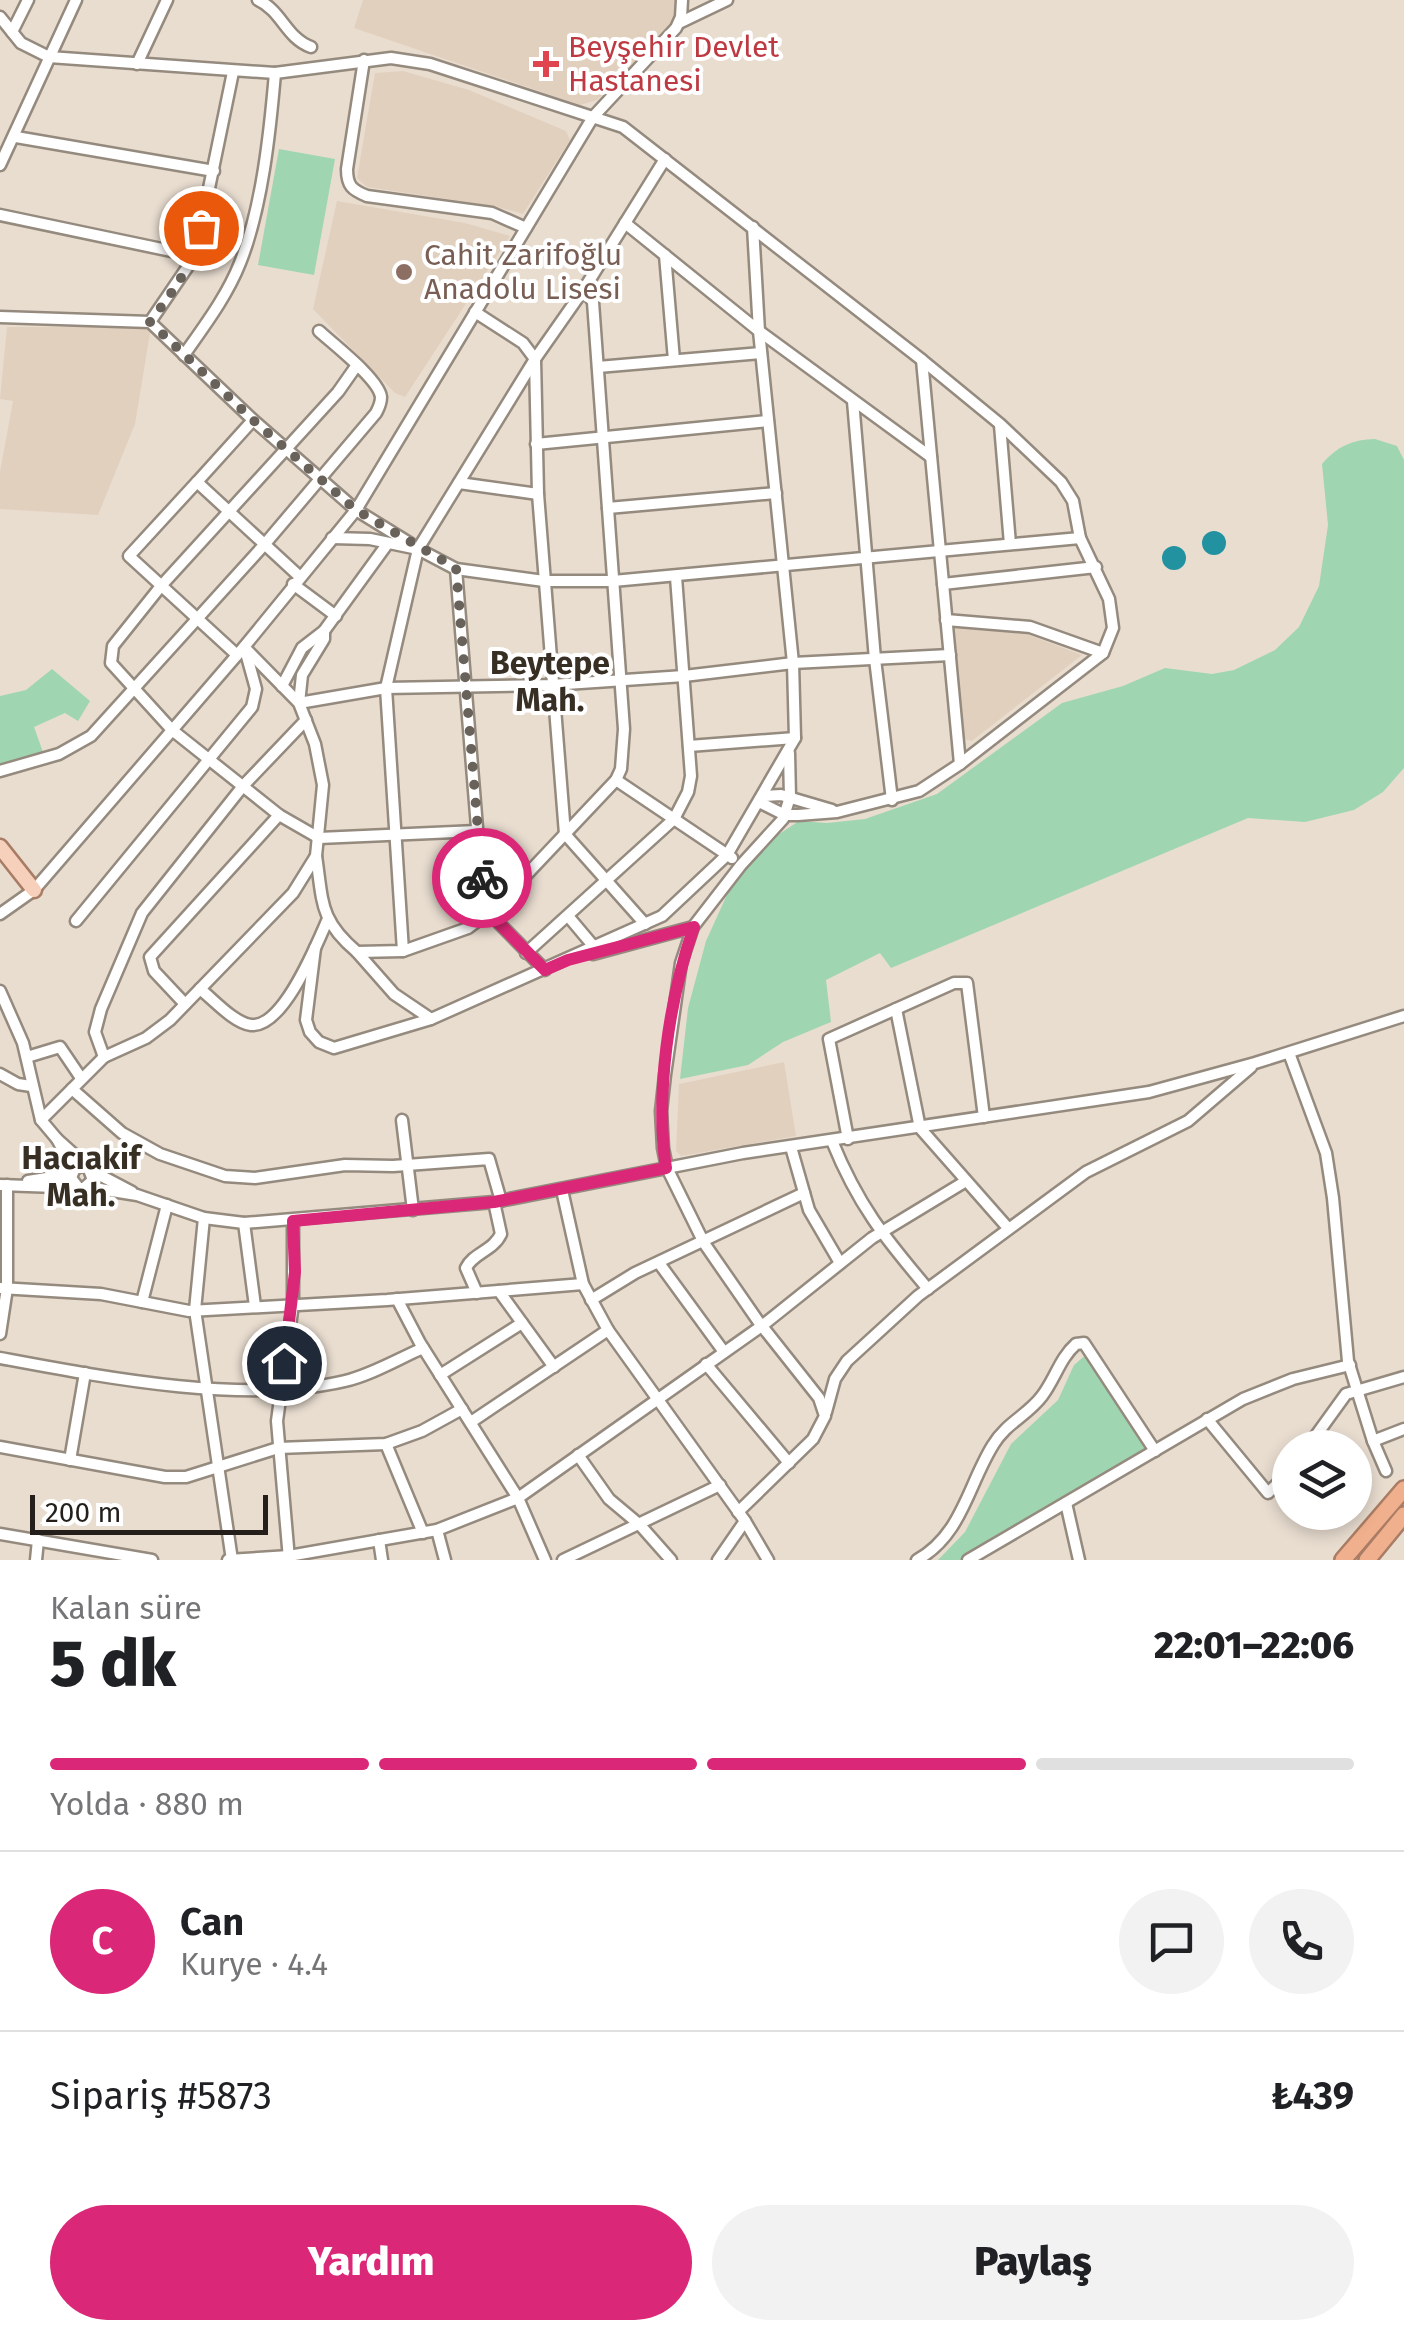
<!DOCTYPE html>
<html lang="tr">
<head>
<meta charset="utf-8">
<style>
  :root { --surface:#fff; --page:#f2f2f2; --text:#202124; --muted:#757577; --line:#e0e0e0; --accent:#db2777 }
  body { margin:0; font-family:"Fira Sans",sans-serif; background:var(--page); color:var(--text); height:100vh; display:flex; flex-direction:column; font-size:38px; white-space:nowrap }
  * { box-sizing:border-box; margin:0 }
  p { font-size:32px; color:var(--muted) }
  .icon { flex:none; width:55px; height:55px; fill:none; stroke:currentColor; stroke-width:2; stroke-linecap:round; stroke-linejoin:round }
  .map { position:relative; height:1560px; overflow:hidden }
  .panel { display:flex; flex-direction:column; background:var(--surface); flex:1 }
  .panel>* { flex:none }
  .controls { position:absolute; left:1272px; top:1430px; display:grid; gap:20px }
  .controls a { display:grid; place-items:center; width:100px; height:100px; border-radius:50%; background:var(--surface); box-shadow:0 5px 15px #0003; font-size:50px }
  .scale { position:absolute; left:30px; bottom:25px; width:238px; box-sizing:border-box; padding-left:10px; border:5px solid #241f1b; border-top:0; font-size:28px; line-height:35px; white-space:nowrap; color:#241f1b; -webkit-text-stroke:8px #fff; paint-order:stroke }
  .pin { position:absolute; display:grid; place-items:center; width:85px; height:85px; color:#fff; margin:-42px; border:5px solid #fff; border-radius:50%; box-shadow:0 2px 10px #0007 }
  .courier { position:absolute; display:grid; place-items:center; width:100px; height:100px; margin:-50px; border:8px solid #db2777; border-radius:50%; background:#fff; color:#222; box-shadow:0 2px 12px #0007 }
  .overview em { font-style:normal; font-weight:800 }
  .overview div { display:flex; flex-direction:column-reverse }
  .overview { display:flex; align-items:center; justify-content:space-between; height:170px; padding:0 50px }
  h1 { font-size:65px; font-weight:800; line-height:75px }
  .bar { display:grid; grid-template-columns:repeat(4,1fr); gap:15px 10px; align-content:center; height:120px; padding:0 50px }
  .bar i { height:12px; border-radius:8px; background:var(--line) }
  .bar .on { background:var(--accent) }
  .bar p { grid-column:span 4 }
  .line { display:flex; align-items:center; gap:25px; padding:0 50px; border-top:2px solid var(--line) }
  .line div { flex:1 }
  .round { display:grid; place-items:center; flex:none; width:105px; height:105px; border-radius:52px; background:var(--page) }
  .cta { display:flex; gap:20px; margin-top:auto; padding:20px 50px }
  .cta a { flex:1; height:115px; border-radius:60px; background:var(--accent); color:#fff; font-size:40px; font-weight:800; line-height:115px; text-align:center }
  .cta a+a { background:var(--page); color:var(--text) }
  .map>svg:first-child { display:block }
  .built { fill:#e2d0be }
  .green { fill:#9fd6b1 }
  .water { fill:#2291a0 }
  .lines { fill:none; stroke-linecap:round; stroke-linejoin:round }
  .minor-casing { stroke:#958a7e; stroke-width:15 }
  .major-casing { stroke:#a97d65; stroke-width:19 }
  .highway-casing { stroke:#a97d65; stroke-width:20 }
  .minor { stroke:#fff; stroke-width:10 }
  .major { stroke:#f7d0bb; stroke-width:14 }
  .highway { stroke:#f1b08d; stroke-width:15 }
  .done { stroke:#69625a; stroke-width:10; stroke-dasharray:0 18 }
  .route { stroke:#db2777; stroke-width:12 }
  .health-dot { fill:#e0444e; stroke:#fff; stroke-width:4 }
  .education-dot { fill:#8d6e63; stroke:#fff; stroke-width:4 }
  .labels { text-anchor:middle; stroke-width:8; stroke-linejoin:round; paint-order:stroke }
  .health-label { font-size:30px; fill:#be3a42; stroke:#fff; text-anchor:start }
  .education-label { font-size:30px; fill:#785e54; stroke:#fff; text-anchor:start }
  .neighbourhood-label { font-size:32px; font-weight:bold; fill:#372e24; stroke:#fff }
</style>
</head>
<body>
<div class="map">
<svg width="1404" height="1560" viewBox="0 0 1404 1560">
  <rect width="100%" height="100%" fill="#e9ddd0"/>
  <g class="built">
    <polygon points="363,0 675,0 678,5 674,24 597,100 580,105 354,28"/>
    <polygon points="403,71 469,90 566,131 570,140 523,214 494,206 367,187 357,178 375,73"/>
    <polygon points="337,201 465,223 510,236 405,397 395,393 313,309"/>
    <polygon points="7,327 151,327 135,424 98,515 0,509 0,472 13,401 0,399"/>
    <polygon points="954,626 1024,633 1082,655 972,741 963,739"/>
    <polygon points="784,1062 796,1136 681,1156 676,1151 679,1084"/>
  </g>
  <g class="green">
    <polygon points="279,149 335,159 314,275 258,265"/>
    <path d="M 1375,439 L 1397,446 L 1404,460 L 1404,768 L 1383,792 L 1354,810 L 1305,822 L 1248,818 L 891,968 L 880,953 L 826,980 L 831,1022 L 783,1042 L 748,1065 L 680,1079 L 688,1008 L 706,941 L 731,886 L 764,844 L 799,821 L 827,823 L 865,819 L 937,794 L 1062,703 L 1123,686 L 1165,668 L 1212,674 L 1234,670 L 1275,650 L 1299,627 L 1319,586 L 1328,525 L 1322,464 C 1336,447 1353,439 1375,439 Z"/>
    <polygon points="52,669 90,701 78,721 65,713 34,727 44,755 0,767 0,696 26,690"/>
    <polygon points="1088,1353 1151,1448 960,1560 938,1560 965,1532 1011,1444 1058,1400 1074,1365"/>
  </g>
  <g class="water">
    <circle cx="1214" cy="543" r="12"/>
    <circle cx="1174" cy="558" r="12"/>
  </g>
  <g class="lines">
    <g class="minor-casing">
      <g id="minor">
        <path d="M 258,0 C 282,11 286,38 311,47"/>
        <polyline points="0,17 21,43 49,57 275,73 391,58 430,64 623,127 922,360 1000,424 1061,482 1073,501 1080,538 1109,599 1113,628 1103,653 960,764 919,791 837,812 798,815 785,815 761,803"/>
        <polyline points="679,23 727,0"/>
        <polyline points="12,32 28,0"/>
        <path d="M 364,60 L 347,169 C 347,186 352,190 367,196 L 492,213 L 526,228"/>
        <polyline points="137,64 167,0"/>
        <polyline points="16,137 214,171"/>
        <polyline points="0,165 76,0"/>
        <polyline points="0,215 195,256"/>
        <polyline points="625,223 759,331 931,457"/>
        <polyline points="665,255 674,360"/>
        <polyline points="475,312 523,343 535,359 538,494 565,834 645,924"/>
        <polyline points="0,317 150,322 253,420 356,510 411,544"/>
        <polyline points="150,322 195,256 233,72"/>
        <path d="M 184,355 C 205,325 227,296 240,263 C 262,208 270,132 275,73"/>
        <polyline points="922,360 960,764"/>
        <polyline points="357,365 338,392 161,586 113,646 111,663 172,730 279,815 319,838 477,831"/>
        <polyline points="598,367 761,353"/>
        <polyline points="853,401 875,659 892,800"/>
        <polyline points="253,420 197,482 299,576"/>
        <polyline points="1000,425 1010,544"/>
        <polyline points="536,444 768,421"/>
        <polyline points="197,482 129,556 237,655"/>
        <polyline points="459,483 538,494"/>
        <polyline points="608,508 776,493"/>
        <polyline points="332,538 370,539 418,549 456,569 544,581 613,581 1080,538"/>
        <polyline points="456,569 482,889 488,912 545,970"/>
        <polyline points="293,584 336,616"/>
        <polyline points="943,584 1096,567"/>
        <polyline points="946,620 1030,627 1103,653"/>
        <polyline points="324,631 324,639 302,675 299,703 386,688 551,685 684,676 793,663 950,655"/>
        <polyline points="282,686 302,648 324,631 388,543"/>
        <polyline points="689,746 795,738"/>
        <path d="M 0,771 L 59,754 L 91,736 L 264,545 L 376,413 C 379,407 381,404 381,397 C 379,379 333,344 319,331"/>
        <polyline points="616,780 732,858"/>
        <polyline points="764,796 781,795 832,810"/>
        <path d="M 316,856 C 323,902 319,920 357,952 L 403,951 L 468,928 L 496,907 L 616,780 L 621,769 L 624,729 L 593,302 L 584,289"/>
        <polyline points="0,914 34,890 244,647 356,510 593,117 676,28 681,17 682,0"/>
        <polyline points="568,916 595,948"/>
        <polyline points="76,921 252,707 256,689 246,653"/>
        <polyline points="315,948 306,1020 310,1032 319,1042 334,1048 431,1019"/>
        <polyline points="403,951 386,688 418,549 535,359 584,289 665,159"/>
        <polyline points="357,952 394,994 431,1019 662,916 727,855 795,738 793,663 759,331 753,227"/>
        <polyline points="526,953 674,819 688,792 691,776 676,577"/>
        <polyline points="593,954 693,927"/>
        <path d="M 200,989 C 214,1000 234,1023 251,1025 C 283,1028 316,946 327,921"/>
        <polyline points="0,991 23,1043 41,1120 57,1139"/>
        <polyline points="185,1004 154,971 150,957 279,815"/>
        <polyline points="896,1009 920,1128 1008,1228"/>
        <polyline points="1289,1053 1326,1153 1333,1198 1348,1361 1373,1441 1386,1471"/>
        <polyline points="27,1057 60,1047 81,1078"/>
        <polyline points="104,1057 95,1032 101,1009 142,913 243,786 306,720"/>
        <polyline points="0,1074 18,1084 31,1086"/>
        <polyline points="72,1089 122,1133 160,1154 225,1176 255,1178 345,1165 393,1166 489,1159 501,1201"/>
        <polyline points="41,1120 104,1057 146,1038 170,1020 293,893 316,856 323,785 315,744 299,703 244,647"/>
        <polyline points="402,1120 413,1210"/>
        <polyline points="848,1139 829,1039 954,983 967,983 984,1117"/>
        <path d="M 832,1141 C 858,1205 884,1237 928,1289"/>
        <polyline points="791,1147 809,1210 840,1263"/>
        <polyline points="74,1170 57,1139 87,1166"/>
        <polyline points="92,1171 132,1192"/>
        <polyline points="28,1181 72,1174"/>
        <polyline points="0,1185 84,1188 93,1180 88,1167 80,1166 74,1170 71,1178 78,1187"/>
        <polyline points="87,1187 137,1195 204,1218 244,1223 494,1202 743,1153 1149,1092 1255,1063 1404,1016"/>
        <polyline points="562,1190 583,1284 608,1330 745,1521 768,1560"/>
        <polyline points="204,1218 195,1310 232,1560"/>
        <polyline points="244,1223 255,1306"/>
        <polyline points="659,1263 724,1352"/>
        <polyline points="0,1288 101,1294 189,1311 387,1300 583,1284"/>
        <polyline points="499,1291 554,1367"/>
        <path d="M 477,1293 L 466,1268 C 473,1253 493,1251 501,1234 L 494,1202"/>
        <polyline points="397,1299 420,1343 518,1498 545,1560"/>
        <polyline points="591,1300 635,1273 804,1193"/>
        <polyline points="142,1302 167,1205"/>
        <polyline points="0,1334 7,1288 7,1185"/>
        <path d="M 0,1358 C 102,1377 244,1405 345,1381 C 371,1375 398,1359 423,1348"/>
        <polyline points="706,1364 789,1463"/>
        <polyline points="440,1375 522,1323"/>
        <polyline points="826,1412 835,1379 847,1361 918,1296 1086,1172 1188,1121 1251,1067"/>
        <polyline points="1207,1419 1268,1493 1290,1471"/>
        <polyline points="471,1422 608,1330"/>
        <polyline points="1373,1441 1404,1429"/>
        <polyline points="386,1444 423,1533"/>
        <polyline points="0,1447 165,1477 186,1477 278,1448 386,1444 422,1431 462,1409"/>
        <polyline points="1307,1448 1346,1394 1404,1377"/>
        <polyline points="578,1455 609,1499 640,1525 671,1560"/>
        <polyline points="70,1460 85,1373"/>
        <polyline points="1066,1503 1079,1560"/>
        <polyline points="738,1512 813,1439 825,1416 819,1398 758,1321 704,1243 667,1168 663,1148 661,1111 665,1075 681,963 693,927 741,865 783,819 790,797 789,753"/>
        <polyline points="437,1530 445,1560"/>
        <polyline points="0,1534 152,1560"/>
        <polyline points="379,1540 382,1560"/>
        <polyline points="289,1559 277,1421 293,1304 293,1221"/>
        <polyline points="36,1560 38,1540"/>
        <polyline points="228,1560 289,1556 437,1530 518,1498 763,1325 872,1238 966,1181"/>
        <polyline points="563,1560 720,1485"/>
        <polyline points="718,1560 745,1521"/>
        <path d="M 917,1560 C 962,1535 968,1485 993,1445 C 1006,1423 1028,1415 1042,1396 C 1055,1379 1060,1358 1076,1344 L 1084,1343 L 1155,1451"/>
        <polyline points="968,1560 1243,1399 1293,1379 1350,1365"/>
      </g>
    </g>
    <g class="major-casing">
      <polyline id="major" points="0,847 34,890"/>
    </g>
    <g class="highway-casing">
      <g id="highway">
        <polyline points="1343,1560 1404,1489"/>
        <polyline points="1367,1560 1404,1515"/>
      </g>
    </g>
    <use href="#minor" class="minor"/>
    <use href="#major" class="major"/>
    <use href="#highway" class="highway"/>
  </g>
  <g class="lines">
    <path class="done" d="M 201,228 C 193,266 173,291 150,322 L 253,420 L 356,510 L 456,568 L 482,878"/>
    <path class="route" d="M 284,1363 L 295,1272 L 293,1221 L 494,1202 L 666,1168 C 655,1093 669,999 694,927 L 568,960 L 545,970 L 488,912 L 482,878"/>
  </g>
  <path class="health-dot" d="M541 49h10v10h10v10h-10v10h-10v-10h-10v-10h10z"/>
  <circle class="education-dot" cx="404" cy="272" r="10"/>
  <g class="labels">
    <g class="health-label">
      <text x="568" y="57">Beyşehir Devlet<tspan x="568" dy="34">Hastanesi</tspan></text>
    </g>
    <g class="education-label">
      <text x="424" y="265">Cahit Zarifoğlu<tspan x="424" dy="34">Anadolu Lisesi</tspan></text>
    </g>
    <g class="neighbourhood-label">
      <text x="550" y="674">Beytepe<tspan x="550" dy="37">Mah.</tspan></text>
      <text x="81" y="1169">Hacıakif<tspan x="81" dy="37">Mah.</tspan></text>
    </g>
  </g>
</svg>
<div class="controls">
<a><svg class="icon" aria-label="layers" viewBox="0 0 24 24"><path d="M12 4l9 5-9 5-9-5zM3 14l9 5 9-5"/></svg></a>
</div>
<div class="scale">200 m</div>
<div class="pin" style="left:201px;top:228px;background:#ea580c"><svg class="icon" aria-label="bag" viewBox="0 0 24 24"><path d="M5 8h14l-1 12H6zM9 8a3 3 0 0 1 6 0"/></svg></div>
<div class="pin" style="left:284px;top:1363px;background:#1f2937"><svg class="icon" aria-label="home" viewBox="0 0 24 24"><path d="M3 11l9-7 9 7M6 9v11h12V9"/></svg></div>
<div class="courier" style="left:482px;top:878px"><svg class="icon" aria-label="bike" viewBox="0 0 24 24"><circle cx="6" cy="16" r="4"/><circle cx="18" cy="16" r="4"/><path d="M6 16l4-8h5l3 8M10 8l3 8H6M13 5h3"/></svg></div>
</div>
<section class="panel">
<div class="overview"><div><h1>5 dk</h1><p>Kalan süre</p></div><em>22:01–22:06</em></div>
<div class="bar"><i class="on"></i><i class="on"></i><i class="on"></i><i></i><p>Yolda · 880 m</p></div>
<div class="line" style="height:180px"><b class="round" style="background:var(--accent);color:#fff">C</b><div><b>Can</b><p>Kurye · 4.4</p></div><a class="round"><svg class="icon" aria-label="chat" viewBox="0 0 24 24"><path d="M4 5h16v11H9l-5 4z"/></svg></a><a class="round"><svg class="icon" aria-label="phone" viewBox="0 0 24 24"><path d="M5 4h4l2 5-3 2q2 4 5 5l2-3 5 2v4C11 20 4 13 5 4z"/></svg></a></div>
<div class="line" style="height:130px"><div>Sipariş #5873</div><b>₺439</b></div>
<div class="cta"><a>Yardım</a><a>Paylaş</a></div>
</section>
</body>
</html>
